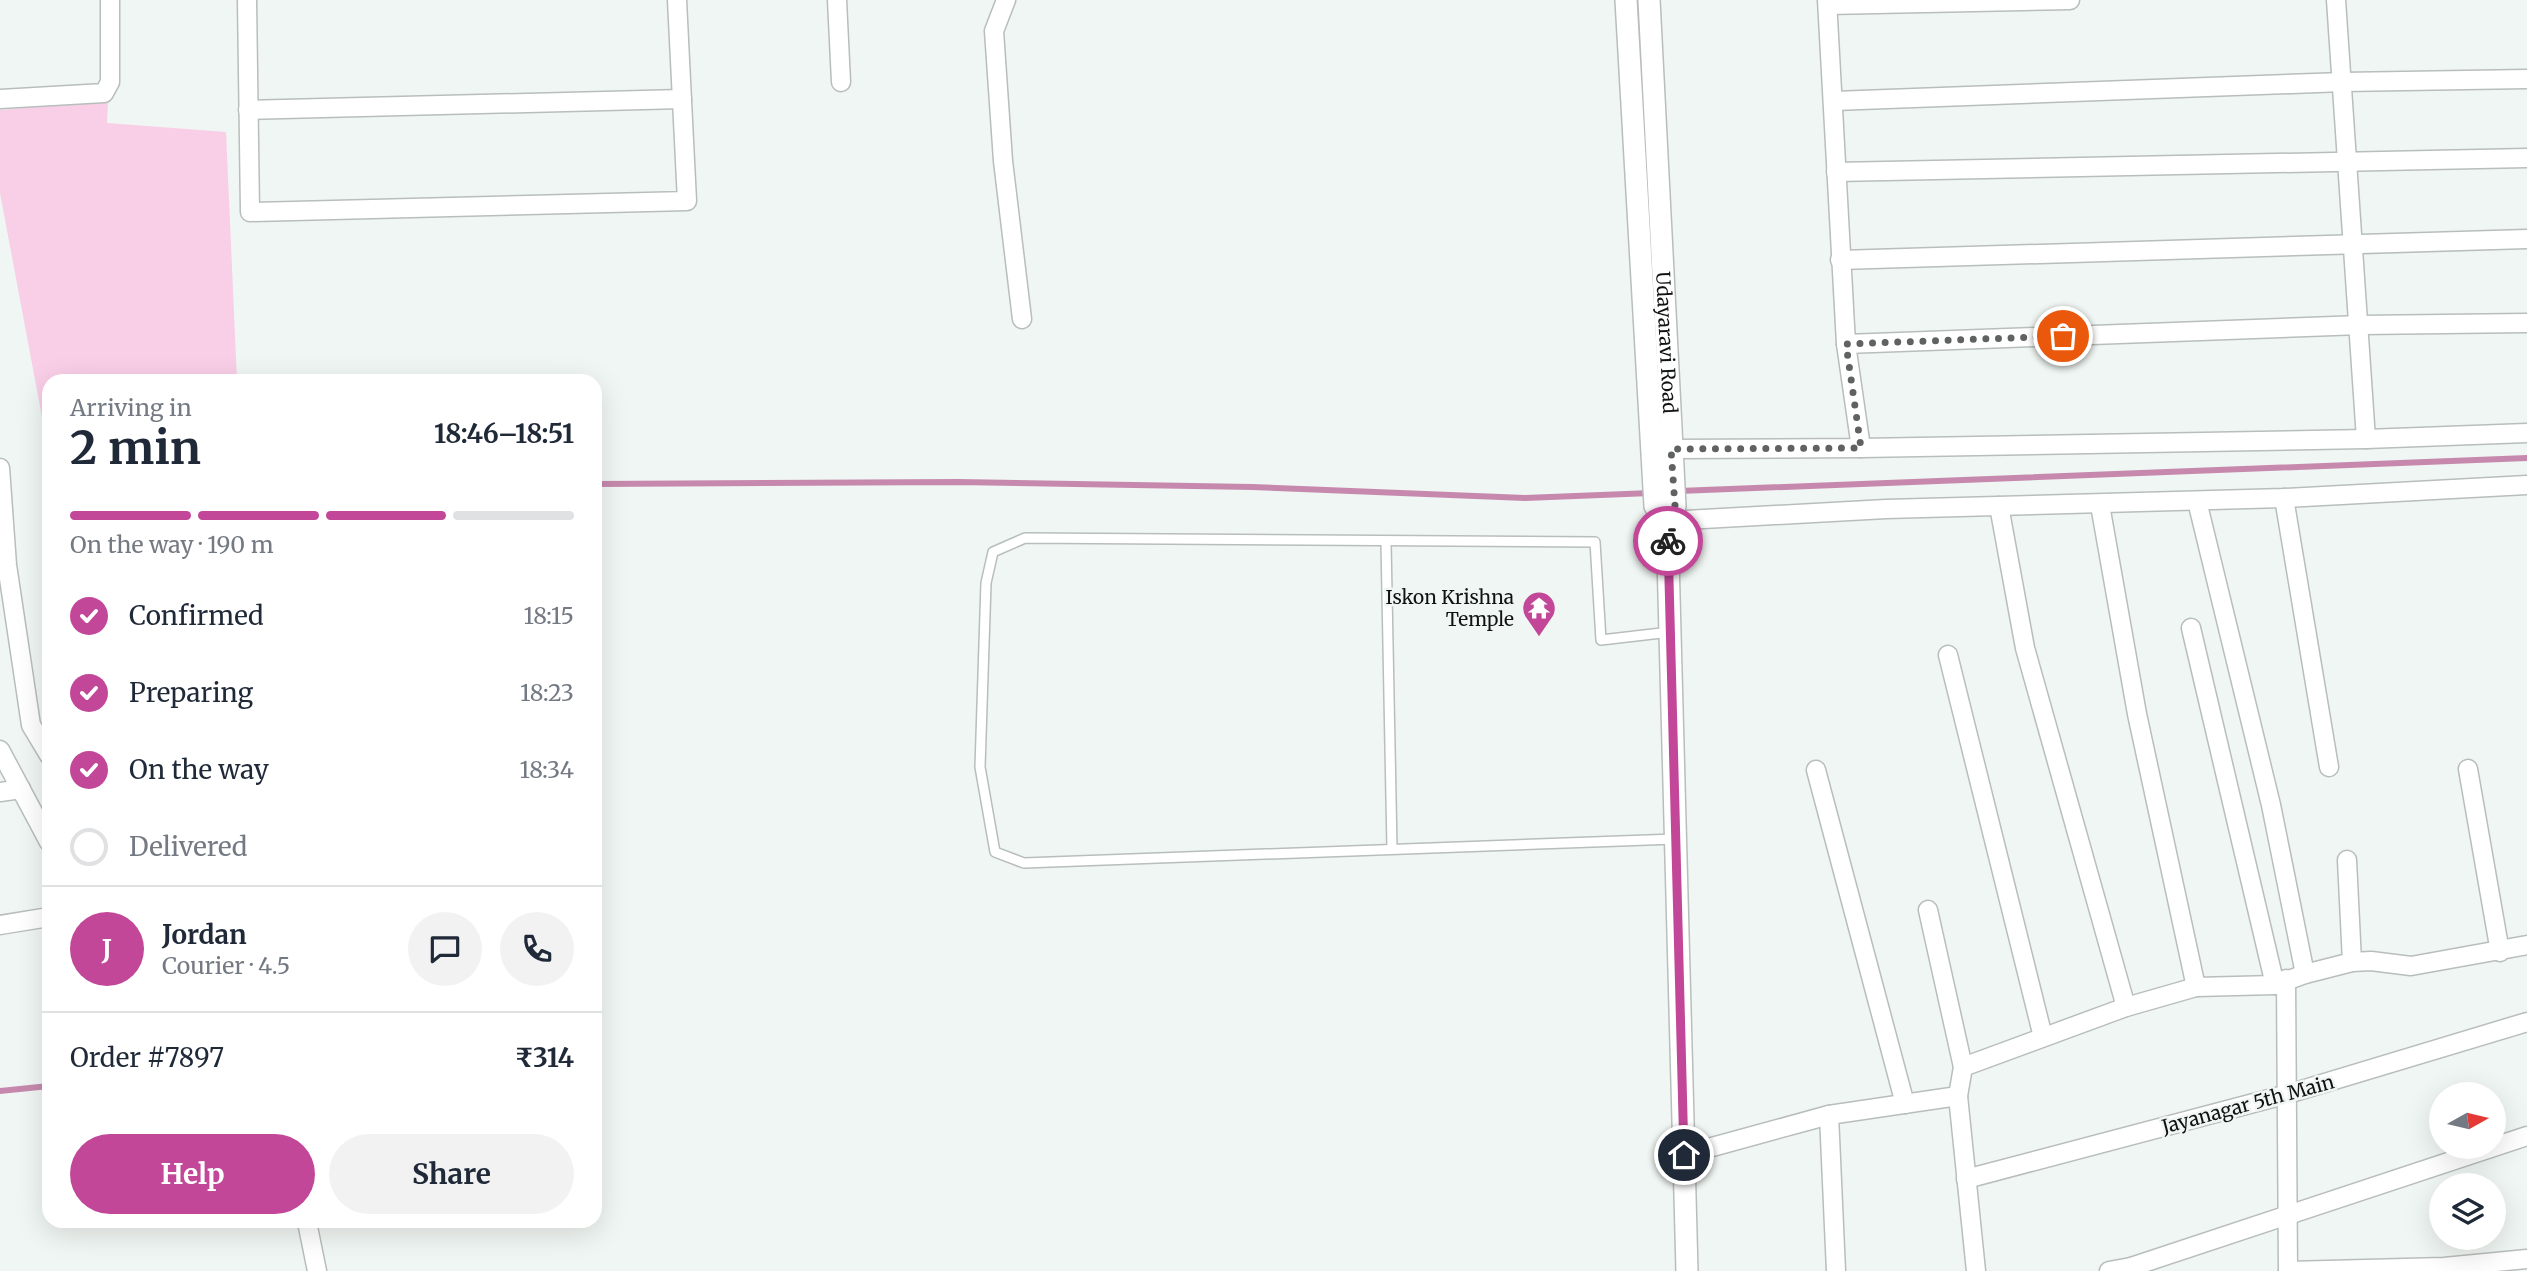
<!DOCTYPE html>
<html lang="en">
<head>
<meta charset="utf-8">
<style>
  :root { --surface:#fff; --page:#f2f2f3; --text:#1f2937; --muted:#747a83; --line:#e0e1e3; --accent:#c24799 }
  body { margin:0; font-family:Merriweather,serif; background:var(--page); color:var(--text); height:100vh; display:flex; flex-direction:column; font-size:26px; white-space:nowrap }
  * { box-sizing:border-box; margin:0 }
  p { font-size:23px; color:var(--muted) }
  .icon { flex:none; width:38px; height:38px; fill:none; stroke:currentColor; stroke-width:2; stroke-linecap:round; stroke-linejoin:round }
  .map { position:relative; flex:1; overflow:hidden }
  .panel { position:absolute; left:42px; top:374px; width:560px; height:854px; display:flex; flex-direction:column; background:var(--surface); border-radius:21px; box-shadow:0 7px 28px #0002 }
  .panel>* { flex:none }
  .needle { width:46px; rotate:82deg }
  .buttons { position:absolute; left:2429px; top:1082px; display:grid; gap:14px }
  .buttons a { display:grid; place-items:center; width:77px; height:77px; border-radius:50%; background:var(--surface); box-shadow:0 7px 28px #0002; font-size:35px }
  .pin { position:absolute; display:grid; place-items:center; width:60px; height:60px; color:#fff; margin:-30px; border:4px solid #fff; border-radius:50%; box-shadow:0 2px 7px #0007 }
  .courier { position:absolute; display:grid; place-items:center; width:70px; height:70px; margin:-35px; border:5px solid #c24799; border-radius:50%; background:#fff; color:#222; box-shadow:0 2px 9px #0007 }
  .headline em { font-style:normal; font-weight:700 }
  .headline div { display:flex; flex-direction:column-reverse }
  .headline { display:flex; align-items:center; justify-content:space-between; height:119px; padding:0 28px }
  h1 { font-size:46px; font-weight:700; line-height:52px }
  .bar { display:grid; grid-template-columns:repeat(4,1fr); gap:10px 7px; align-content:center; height:84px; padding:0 28px }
  .bar i { height:9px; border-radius:5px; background:var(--line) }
  .bar .current { background:var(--accent) }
  .bar p { grid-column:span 4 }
  .line { display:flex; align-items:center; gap:18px; padding:0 28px; border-top:2px solid var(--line) }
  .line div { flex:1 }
  .round { display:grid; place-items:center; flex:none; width:74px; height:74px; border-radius:37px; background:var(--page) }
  ol { padding:0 28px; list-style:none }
  li { display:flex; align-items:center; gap:21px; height:77px }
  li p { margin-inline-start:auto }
  li .icon { padding:7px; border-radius:50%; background:var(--accent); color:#fff; stroke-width:4 }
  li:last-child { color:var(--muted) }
  li i { width:38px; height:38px; border:4px solid var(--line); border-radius:50% }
  .cta { display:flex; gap:14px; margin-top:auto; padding:14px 28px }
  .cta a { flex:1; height:80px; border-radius:42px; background:var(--accent); color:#fff; font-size:28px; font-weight:700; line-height:80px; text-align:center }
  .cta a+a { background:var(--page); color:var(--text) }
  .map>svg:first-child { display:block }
  .green { fill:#f9cee7 }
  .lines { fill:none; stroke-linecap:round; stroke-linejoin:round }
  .stream { stroke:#c689ad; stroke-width:6 }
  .service-casing { stroke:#b8bebb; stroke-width:12 }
  .minor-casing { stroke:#b8bebb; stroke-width:21 }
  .tertiary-casing { stroke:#b8bebb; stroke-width:24 }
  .service { stroke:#fff; stroke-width:9 }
  .minor { stroke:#fff; stroke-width:18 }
  .tertiary { stroke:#fff; stroke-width:21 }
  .done { stroke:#5f6261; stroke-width:7; stroke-dasharray:0 12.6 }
  .route { stroke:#c24799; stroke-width:9 }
  .labels { text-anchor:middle; stroke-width:5; stroke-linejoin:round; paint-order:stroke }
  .street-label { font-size:19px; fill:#111312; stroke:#f0f6f3 }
  .poi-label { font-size:19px; fill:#111312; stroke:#f0f6f3; text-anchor:end }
</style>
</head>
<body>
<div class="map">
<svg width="2527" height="1271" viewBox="0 0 2527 1271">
  <rect width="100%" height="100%" fill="#f0f6f3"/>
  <polygon class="green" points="108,101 107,123 226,132 237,381 49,382 49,433 45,433 0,193 0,110"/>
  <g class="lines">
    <g class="stream">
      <polyline points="595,484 958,482 1252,487 1525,498 1651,493"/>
      <polyline points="1679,491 2527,458"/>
      <polyline points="0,1091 49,1086"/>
    </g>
    <g class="service-casing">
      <g id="service">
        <polyline points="1386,543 1392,849"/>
        <polyline points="1670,632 1601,640 1595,542 1025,538 993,552 986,583 980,767 995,852 1024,863 1675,839"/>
      </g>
    </g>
    <g class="minor-casing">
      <g id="minor">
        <polyline points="247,0 250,212 687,201 677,0"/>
        <polyline points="837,0 841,82"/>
        <polyline points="1006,0 994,31 1003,161 1022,319"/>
        <polyline points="2336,0 2366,439"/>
        <polyline points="1828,5 2070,0"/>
        <polyline points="0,99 104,93 110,82 110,0"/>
        <polyline points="1834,101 2343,82 2527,79"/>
        <polyline points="248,110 682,99"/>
        <polyline points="1836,172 2527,158"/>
        <polyline points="1840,260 2527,239"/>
        <polyline points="1846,344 2361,325 2527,323"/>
        <polyline points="1861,448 2366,439 2527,433"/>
        <polyline points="1671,449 1861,448 1846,344 1827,0"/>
        <polyline points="0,468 7,565 31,725 49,755"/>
        <polyline points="2284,498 2329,767"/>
        <polyline points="2197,501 2271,805 2305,974"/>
        <polyline points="2100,505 2137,714 2196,987 2275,985 2305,974 2352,962 2371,961 2411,966 2527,945"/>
        <polyline points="1999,506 2025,648 2126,1007"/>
        <polyline points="1667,521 1886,509 2284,498 2527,485"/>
        <polyline points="2191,628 2275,985"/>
        <polyline points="1948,655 2043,1037"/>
        <polyline points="0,750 49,842"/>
        <polyline points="2468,769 2500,952"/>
        <polyline points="1816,770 1905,1104"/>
        <polyline points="0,792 21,789"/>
        <polyline points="2347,860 2352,962"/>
        <polyline points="1928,910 1963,1067"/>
        <polyline points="0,925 49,917"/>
        <polyline points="2286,979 2288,1271"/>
        <polyline points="1958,1096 1976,1271"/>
        <polyline points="1683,1155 1829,1115"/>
        <polyline points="1966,1179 2288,1094 2527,1022"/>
        <polyline points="307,1222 317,1271"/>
        <polyline points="1836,1271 1829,1115 1958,1096 1963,1067 2126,1007 2196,987"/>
        <polyline points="2109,1271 2131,1267"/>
        <polyline points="2131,1271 2131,1267 2527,1136"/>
        <polyline points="2288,1271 2444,1267 2527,1259"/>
      </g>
    </g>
    <g class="tertiary-casing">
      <g id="tertiary">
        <polyline points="1626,0 1655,506 1667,521"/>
        <path id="s1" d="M 1649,0 L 1675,506 L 1667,521 L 1687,1271"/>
      </g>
    </g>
    <use href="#service" class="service"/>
    <use href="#minor" class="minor"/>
    <use href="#tertiary" class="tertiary"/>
  </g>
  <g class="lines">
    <polyline class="done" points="1668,541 1667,521 1675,506 1671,449 1861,448 1846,344 2063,336"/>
    <polyline class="route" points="1668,541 1684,1155"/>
  </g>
  <defs>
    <g id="temple-pin" transform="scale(1.75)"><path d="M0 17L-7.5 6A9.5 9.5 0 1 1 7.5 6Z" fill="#c24799" stroke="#f0f6f3"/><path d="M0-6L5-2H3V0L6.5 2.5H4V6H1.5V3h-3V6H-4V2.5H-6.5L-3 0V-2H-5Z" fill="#fff"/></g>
  </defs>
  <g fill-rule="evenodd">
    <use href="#temple-pin" x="1539" y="608"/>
  </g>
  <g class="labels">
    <g class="street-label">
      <text dy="7" stroke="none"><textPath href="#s1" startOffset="343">Udayaravi Road</textPath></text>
      <text transform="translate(2248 1104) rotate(-15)" y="7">Jayanagar 5th Main</text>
    </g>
    <g class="poi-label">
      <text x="1514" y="604">Iskon Krishna<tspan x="1514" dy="22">Temple</tspan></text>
    </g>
  </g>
</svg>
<div class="buttons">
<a><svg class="needle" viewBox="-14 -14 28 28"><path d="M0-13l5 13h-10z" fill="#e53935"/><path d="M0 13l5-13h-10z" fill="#747a83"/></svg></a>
<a><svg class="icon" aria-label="layers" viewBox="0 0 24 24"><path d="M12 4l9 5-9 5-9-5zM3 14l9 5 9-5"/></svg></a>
</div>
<div class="pin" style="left:2063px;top:336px;background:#ea580c"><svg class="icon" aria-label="bag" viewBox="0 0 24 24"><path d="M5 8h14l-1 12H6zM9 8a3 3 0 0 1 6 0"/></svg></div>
<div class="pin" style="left:1684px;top:1155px;background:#1f2937"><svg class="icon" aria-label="home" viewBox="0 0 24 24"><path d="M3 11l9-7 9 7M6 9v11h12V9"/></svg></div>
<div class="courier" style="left:1668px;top:541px"><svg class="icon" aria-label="bike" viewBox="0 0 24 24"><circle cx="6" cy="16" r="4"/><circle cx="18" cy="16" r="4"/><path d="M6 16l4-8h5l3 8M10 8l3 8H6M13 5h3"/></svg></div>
<section class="panel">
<div class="headline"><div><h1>2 min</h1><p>Arriving in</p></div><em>18:46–18:51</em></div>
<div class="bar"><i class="current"></i><i class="current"></i><i class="current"></i><i></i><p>On the way · 190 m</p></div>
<ol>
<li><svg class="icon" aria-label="check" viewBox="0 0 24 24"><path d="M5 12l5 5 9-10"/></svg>Confirmed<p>18:15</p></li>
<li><svg class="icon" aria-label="check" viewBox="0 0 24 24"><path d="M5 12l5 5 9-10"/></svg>Preparing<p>18:23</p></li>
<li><svg class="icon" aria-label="check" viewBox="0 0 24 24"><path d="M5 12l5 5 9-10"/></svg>On the way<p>18:34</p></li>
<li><i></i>Delivered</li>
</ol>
<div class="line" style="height:126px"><b class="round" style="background:var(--accent);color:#fff">J</b><div><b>Jordan</b><p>Courier · 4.5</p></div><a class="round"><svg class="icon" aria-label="chat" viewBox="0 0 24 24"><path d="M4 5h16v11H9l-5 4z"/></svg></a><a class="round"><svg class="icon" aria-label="phone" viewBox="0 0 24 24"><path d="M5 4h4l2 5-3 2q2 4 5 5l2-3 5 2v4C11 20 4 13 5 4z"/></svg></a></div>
<div class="line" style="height:91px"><div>Order #7897</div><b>₹314</b></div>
<div class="cta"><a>Help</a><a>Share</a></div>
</section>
</div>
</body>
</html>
